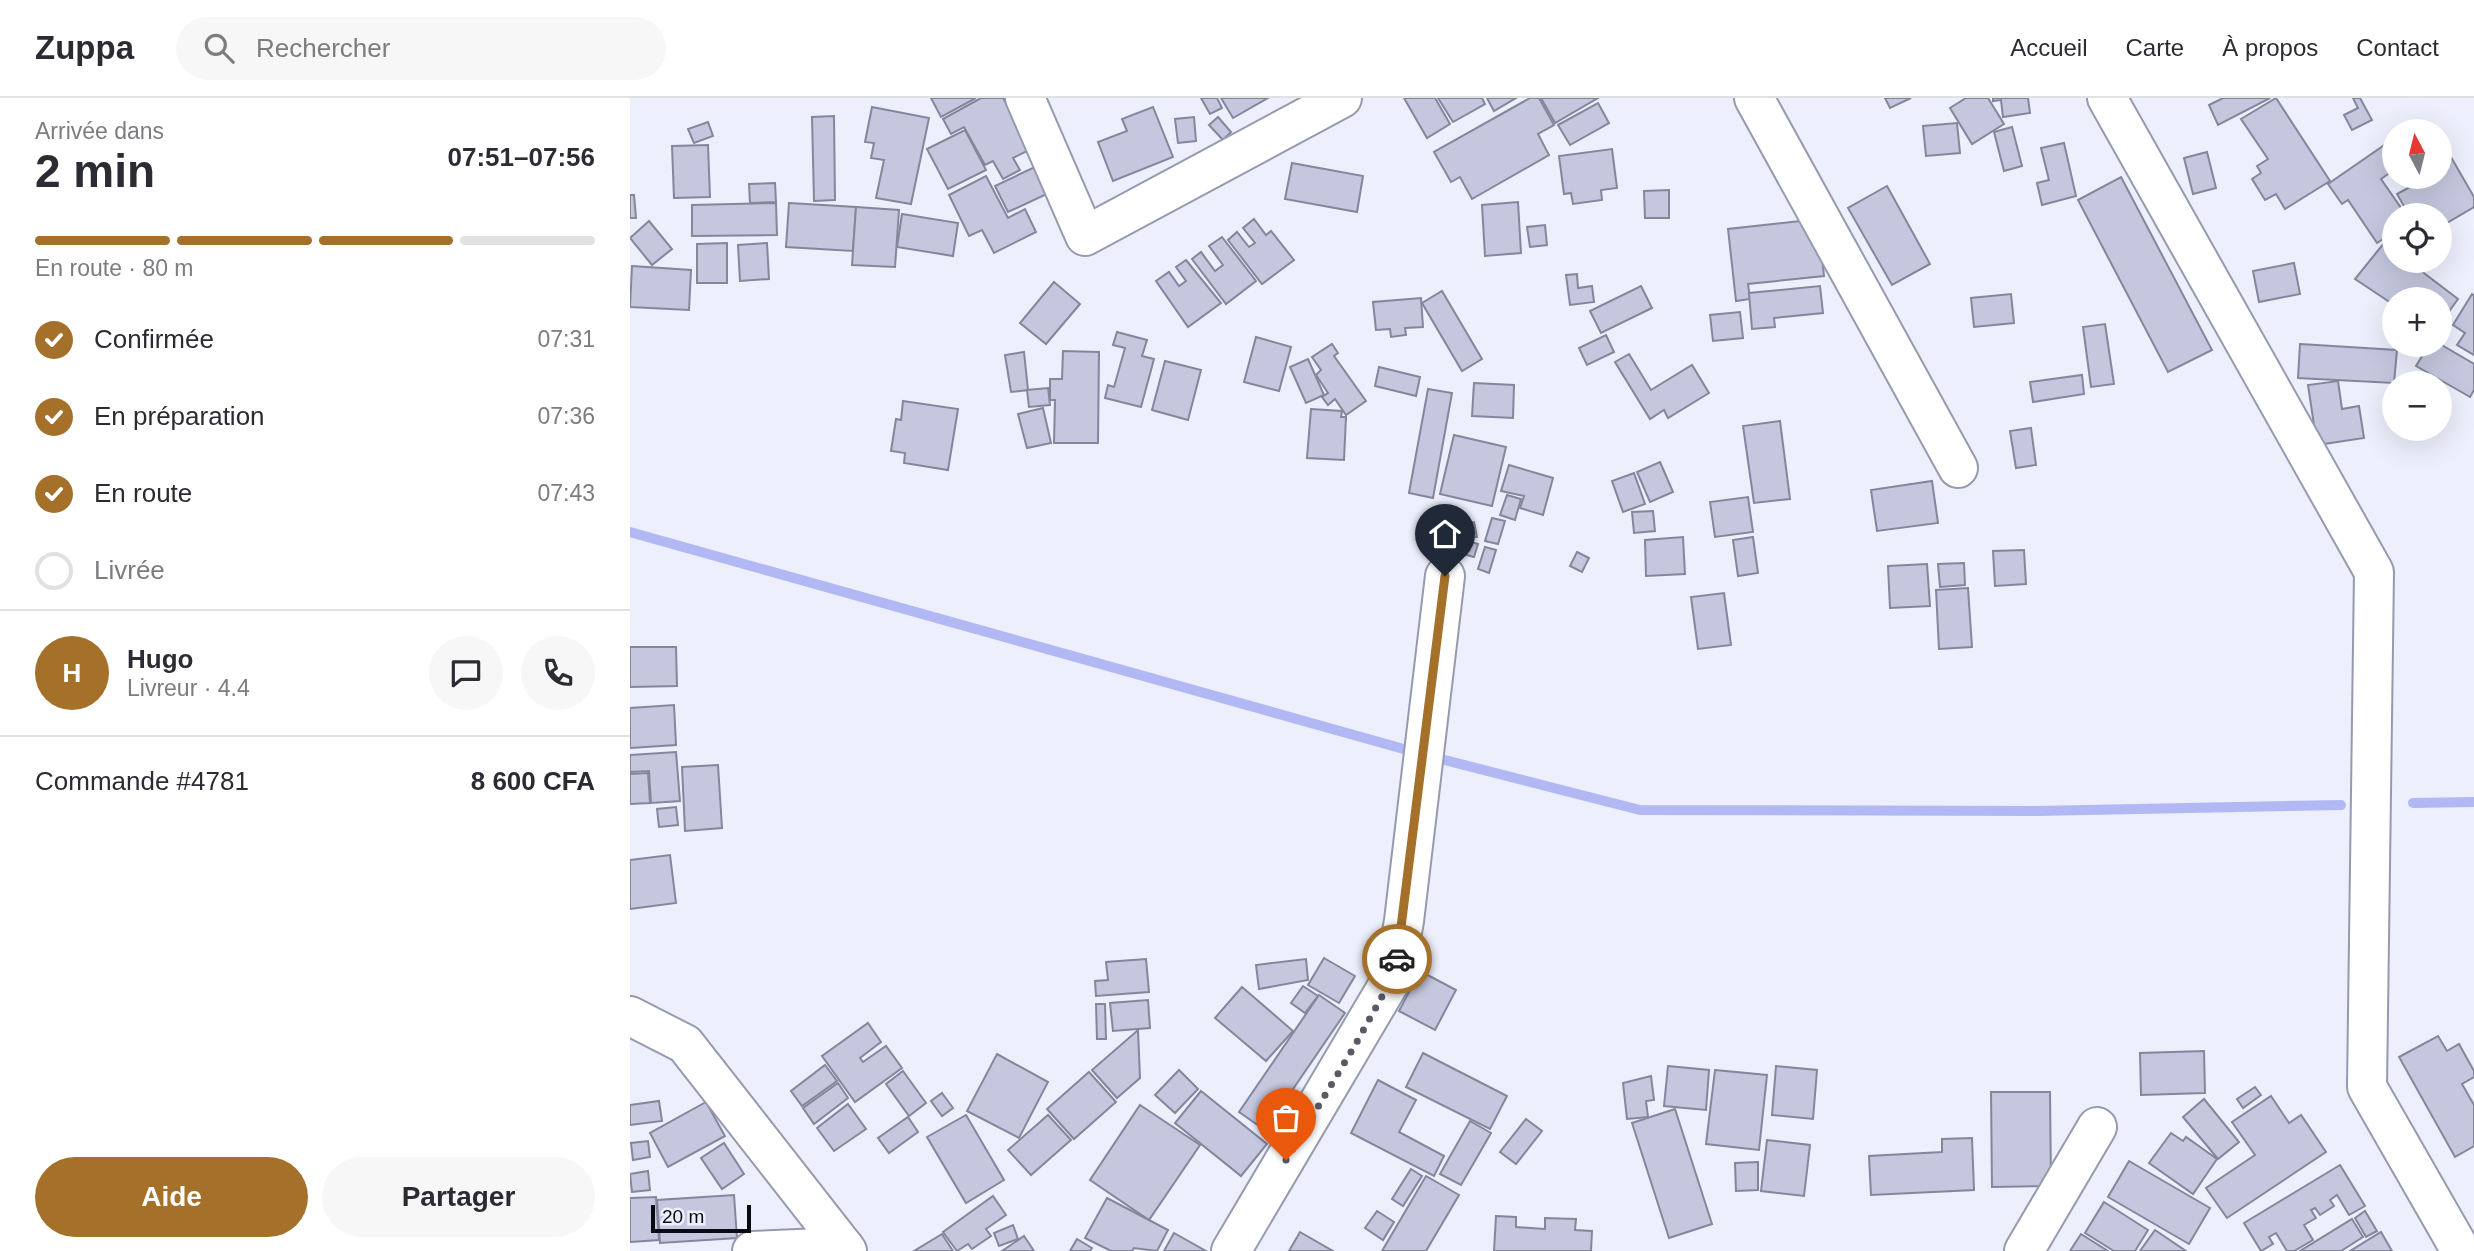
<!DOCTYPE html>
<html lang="fr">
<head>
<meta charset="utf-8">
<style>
  :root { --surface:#fff; --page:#f7f7f7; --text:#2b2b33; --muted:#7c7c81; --line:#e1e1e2; --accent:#a5702a }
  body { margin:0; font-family:Arial,sans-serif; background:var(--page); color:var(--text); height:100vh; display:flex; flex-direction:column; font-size:26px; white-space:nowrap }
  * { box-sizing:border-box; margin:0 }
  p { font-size:23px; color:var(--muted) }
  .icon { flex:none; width:38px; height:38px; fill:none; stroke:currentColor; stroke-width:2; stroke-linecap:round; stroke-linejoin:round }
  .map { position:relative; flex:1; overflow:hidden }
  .details { display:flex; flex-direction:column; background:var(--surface); width:630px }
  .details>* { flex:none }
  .needle { width:46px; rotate:353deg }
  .fabs { position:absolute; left:1752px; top:21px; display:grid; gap:14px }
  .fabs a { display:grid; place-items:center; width:70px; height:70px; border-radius:50%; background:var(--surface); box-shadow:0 7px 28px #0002; font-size:35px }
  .scale { position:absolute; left:21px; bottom:18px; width:100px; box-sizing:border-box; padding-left:7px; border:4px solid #0a0b12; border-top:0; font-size:19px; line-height:24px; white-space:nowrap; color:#0a0b12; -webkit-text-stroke:5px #edeffd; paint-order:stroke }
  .pin { position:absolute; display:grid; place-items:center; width:60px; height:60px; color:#fff; margin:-72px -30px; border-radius:50% 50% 50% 0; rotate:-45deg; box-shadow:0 0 7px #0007 }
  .pin .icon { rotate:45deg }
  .courier { position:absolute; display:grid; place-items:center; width:70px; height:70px; margin:-35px; border:5px solid #a5702a; border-radius:50%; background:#fff; color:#222; box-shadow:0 2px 9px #0007 }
  .summary em { font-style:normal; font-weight:600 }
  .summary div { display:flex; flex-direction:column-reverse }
  .summary { display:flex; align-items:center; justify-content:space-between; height:119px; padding:0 35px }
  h1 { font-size:46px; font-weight:600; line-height:52px }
  .bar { display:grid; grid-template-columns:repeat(4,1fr); gap:10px 7px; align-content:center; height:84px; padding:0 35px }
  .bar i { height:9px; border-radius:5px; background:var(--line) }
  .bar .active { background:var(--accent) }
  .bar p { grid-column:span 4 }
  .line { display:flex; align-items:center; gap:18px; padding:0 35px; border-top:2px solid var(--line) }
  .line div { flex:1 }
  .round { display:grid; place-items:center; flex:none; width:74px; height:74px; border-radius:37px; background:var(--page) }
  ol { padding:0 35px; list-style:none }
  li { display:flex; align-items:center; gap:21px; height:77px }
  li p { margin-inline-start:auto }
  li .icon { padding:7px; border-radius:50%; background:var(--accent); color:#fff; stroke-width:4 }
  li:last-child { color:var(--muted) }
  li i { width:38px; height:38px; border:4px solid var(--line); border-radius:50% }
  .primary-button { display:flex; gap:14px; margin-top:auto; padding:14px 35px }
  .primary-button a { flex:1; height:80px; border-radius:42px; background:var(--accent); color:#fff; font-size:28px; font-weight:600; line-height:80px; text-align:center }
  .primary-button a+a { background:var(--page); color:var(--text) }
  header { display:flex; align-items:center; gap:42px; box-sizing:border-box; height:98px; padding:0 35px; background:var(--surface); border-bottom:2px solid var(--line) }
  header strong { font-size:33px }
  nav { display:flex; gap:38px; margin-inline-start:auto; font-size:24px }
  .search { width:490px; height:63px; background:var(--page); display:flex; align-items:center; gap:18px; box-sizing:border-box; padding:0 24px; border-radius:38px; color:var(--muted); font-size:26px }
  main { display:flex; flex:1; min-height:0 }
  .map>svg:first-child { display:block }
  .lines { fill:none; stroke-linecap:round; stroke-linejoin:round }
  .stream { stroke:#b2b8f4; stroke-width:10 }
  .building { fill:#c4c7de; stroke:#84879c; stroke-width:2 }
  .street-casing { stroke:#979aaf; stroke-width:42 }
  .street { stroke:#fff; stroke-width:38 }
  .done { stroke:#595b64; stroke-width:7; stroke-dasharray:0 12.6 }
  .route { stroke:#a5702a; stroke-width:9 }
</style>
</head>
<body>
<header>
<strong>Zuppa</strong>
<div class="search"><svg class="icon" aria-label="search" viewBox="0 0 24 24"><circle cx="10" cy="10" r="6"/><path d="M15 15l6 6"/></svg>Rechercher</div>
<nav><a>Accueil</a><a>Carte</a><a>À propos</a><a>Contact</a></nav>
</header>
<main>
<section class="details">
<div class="summary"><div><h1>2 min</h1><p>Arrivée dans</p></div><em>07:51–07:56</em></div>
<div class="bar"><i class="active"></i><i class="active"></i><i class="active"></i><i></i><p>En route · 80 m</p></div>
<ol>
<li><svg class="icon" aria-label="check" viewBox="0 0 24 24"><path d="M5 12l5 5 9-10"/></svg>Confirmée<p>07:31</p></li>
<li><svg class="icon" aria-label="check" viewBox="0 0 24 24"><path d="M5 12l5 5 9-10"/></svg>En préparation<p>07:36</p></li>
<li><svg class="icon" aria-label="check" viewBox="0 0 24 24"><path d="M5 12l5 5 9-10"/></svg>En route<p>07:43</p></li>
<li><i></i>Livrée</li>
</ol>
<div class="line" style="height:126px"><b class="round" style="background:var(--accent);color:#fff">H</b><div><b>Hugo</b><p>Livreur · 4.4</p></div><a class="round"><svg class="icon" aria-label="chat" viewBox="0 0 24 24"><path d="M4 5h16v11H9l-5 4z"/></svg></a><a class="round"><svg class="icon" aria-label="phone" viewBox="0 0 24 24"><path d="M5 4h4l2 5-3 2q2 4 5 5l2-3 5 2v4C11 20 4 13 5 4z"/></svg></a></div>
<div class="line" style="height:91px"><div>Commande #4781</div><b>8 600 CFA</b></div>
<div class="primary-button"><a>Aide</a><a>Partager</a></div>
</section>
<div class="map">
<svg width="1844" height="1153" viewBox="0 0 1844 1153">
  <rect width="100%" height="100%" fill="#edeffd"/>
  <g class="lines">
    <g class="stream">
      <polyline points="0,434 788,655"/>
      <polyline points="803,659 1010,712 1406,713 1711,707"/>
      <polyline points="1783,705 1844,704"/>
    </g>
  </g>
  <g class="building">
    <polygon points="301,0 346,0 311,19"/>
    <polygon points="351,0 373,0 401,51 383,60 390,72 373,81 363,63 355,67 334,29 321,36 313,21"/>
    <polygon points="571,0 587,0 592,10 580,16"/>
    <polygon points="591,0 638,0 603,20"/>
    <polygon points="774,0 805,0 820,26 797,40"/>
    <polygon points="808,0 852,0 855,6 823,24"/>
    <polygon points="857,0 886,0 864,13"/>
    <polygon points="900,0 909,0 924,27 908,36 919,57 842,101 830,79 821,84 804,54"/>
    <polygon points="911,0 968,0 925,25"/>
    <polygon points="1255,0 1281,0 1260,10"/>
    <polygon points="1336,0 1358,0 1374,26 1342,46 1320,10"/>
    <polygon points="1363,0 1398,0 1400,15 1373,19 1371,2 1363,3"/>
    <polygon points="1593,0 1640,0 1588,27 1579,7"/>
    <polygon points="1646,0 1700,83 1655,111 1646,96 1635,102 1622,81 1631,75 1627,68 1638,61 1611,21"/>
    <polygon points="1723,0 1730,0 1742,22 1722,32 1714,17 1728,10"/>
    <polygon points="968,5 979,25 940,47 928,27"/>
    <polygon points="242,9 299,20 281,106 246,100 254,62 241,60 244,45 235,44"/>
    <polygon points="523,9 543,59 483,83 468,44 497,33 492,21"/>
    <polygon points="204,18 205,102 184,103 182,19"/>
    <polygon points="564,19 566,43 548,45 545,21"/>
    <polygon points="588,19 601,34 593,42 579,27"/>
    <polygon points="78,24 83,38 64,45 58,31"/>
    <polygon points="1327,25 1330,55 1296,58 1293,28"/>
    <polygon points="1382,29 1392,68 1374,73 1364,34"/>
    <polygon points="335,32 356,72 318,91 297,51"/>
    <polygon points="1810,40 1844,99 1844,109 1810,129 1810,117 1779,117 1767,96 1780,89 1774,79 1810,79"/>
    <polygon points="1434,45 1446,98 1412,107 1407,85 1419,82 1411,50"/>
    <polygon points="1756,46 1764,57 1764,72 1751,81 1776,117 1764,117 1764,134 1747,145 1718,102 1712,106 1698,86"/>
    <polygon points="78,47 80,99 44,100 42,48"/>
    <polygon points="982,51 987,90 971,92 972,102 943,106 941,95 934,96 929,58"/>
    <polygon points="1577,54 1586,90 1563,96 1554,60"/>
    <polygon points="662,65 733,78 727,114 655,101"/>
    <polygon points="409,67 421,94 378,114 365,88"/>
    <polygon points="356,78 378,120 395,111 406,134 364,155 352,132 339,138 319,97"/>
    <polygon points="1491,79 1582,252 1538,274 1448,102"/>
    <polygon points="145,85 146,104 120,105 119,86"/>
    <polygon points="1257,88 1300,166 1262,187 1218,110"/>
    <polygon points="1039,92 1039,120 1015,120 1014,93"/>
    <polygon points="0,97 4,97 6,120 0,120"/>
    <polygon points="888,104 891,155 855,158 852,107"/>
    <polygon points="146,105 147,137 62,138 62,107"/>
    <polygon points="159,105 226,109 223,153 156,149"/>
    <polygon points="226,109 269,112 265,169 222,167"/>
    <polygon points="272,116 328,125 323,158 267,149"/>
    <polygon points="624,121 636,137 641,133 664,162 632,186 598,142 607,134 619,149 625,145 613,130"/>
    <polygon points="1188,121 1194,178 1118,186 1120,201 1106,203 1098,131"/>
    <polygon points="19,123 42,151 22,167 0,140"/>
    <polygon points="915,127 917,147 900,149 897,129"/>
    <polygon points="592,139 626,183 596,206 562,161 571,154 585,173 593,167 579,148"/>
    <polygon points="97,145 97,185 67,185 67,146"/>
    <polygon points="137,145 139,181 110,183 108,147"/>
    <polygon points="1754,145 1764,152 1764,163 1778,163 1828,201 1810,226 1810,201 1764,201 1764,207 1725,181"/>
    <polygon points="556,162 591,205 558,229 526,183 539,174 549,188 556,183 546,169"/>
    <polygon points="1664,165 1670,196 1629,204 1623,173"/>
    <polygon points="2,168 61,172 59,212 0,209"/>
    <polygon points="947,176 948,190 962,188 964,204 940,207 936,177"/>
    <polygon points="424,184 450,206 416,246 390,225"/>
    <polygon points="1011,188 1022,210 971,235 960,213"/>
    <polygon points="1190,188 1193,215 1144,220 1145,229 1122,231 1119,195"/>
    <polygon points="812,193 852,261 832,273 792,205"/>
    <polygon points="1381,196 1384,225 1344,229 1341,200"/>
    <polygon points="1842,196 1844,198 1844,257 1827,247 1835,235 1823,227"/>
    <polygon points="791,200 793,229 775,230 776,237 761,239 760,231 746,232 743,204"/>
    <polygon points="1110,214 1113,240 1083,243 1080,217"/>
    <polygon points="1475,226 1484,286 1461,289 1453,229"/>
    <polygon points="487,234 517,242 512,258 524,261 511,309 475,300 478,287 484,289 495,250 483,247"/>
    <polygon points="976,237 984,254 957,267 949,250"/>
    <polygon points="626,239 661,249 649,293 614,284"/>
    <polygon points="702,246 708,255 704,258 736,303 716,317 705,301 698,307 692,299 698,295 686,277 691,272 682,259"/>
    <polygon points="1670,246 1767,252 1764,285 1668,280"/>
    <polygon points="1810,246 1844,266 1844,292 1840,299 1786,268 1799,247"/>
    <polygon points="433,253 469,254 468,345 424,345 425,302 420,302 420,281 432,281"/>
    <polygon points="394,254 398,292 381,294 375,257"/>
    <polygon points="999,256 1021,292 1062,267 1079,295 1038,320 1034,312 1020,321 985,264"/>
    <polygon points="678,261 694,297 676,305 660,269"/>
    <polygon points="535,263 571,272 558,322 522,312"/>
    <polygon points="749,269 790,279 786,298 745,288"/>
    <polygon points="1452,277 1454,296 1403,304 1400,284"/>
    <polygon points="1708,283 1712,311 1729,308 1734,340 1687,347 1678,287"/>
    <polygon points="844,285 884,287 883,320 842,318"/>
    <polygon points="418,290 420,307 399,309 397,292"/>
    <polygon points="798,291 822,295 803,400 779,395"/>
    <polygon points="273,303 328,311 318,372 274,365 275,355 261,353 266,321 271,322"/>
    <polygon points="413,310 421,345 397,350 388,316"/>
    <polygon points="681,311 712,313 711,319 716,319 714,362 677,360"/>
    <polygon points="1150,323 1160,401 1124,405 1113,328"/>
    <polygon points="1401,330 1406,367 1386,370 1380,333"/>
    <polygon points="824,337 876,349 862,408 810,396"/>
    <polygon points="1030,364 1043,394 1020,404 1007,374"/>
    <polygon points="879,367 923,380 913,417 890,410 894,398 871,393"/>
    <polygon points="1004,375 1015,406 993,414 982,383"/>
    <polygon points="1302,383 1308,425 1247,433 1241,392"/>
    <polygon points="877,397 891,401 885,422 870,417"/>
    <polygon points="1118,399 1123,434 1085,439 1080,404"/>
    <polygon points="1023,413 1025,433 1004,435 1002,414"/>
    <polygon points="862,420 875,423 868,446 855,443"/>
    <polygon points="844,424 847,439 838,440 837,425"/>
    <polygon points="1053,439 1055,476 1016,478 1015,442"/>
    <polygon points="1123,439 1128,475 1108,478 1103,442"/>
    <polygon points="830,441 848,446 844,459 826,454"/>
    <polygon points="855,449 866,452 859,475 848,471"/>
    <polygon points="1394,452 1396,486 1365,488 1363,453"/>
    <polygon points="947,454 959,460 952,474 940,468"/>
    <polygon points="1334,465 1335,487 1310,489 1308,466"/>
    <polygon points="1297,466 1300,508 1260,510 1258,468"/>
    <polygon points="1338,490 1342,549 1309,551 1306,492"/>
    <polygon points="1094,495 1101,547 1068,551 1061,499"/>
    <polygon points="0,549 46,549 47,588 0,589"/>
    <polygon points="44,607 46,647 0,650 0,610"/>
    <polygon points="46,654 50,703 21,705 19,673 0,674 0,657"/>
    <polygon points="88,667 92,730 55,733 52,669"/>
    <polygon points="18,675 20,705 0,706 0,676"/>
    <polygon points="46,709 48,727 29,729 27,711"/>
    <polygon points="40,757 46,805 0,811 0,762"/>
    <polygon points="694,860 725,878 709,905 678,887"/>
    <polygon points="516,861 519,894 466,898 465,883 478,882 476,864"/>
    <polygon points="676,861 678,882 629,891 626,867"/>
    <polygon points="790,873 826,892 805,932 769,913"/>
    <polygon points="673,888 688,898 675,915 661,905"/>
    <polygon points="612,889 663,933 636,963 585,920"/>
    <polygon points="689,897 715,915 635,1032 609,1014"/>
    <polygon points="518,902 520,930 483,933 480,905"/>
    <polygon points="466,906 475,906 476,941 467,941"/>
    <polygon points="238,925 251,944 230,960 233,964 256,948 272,970 225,1004 192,958"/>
    <polygon points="508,932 510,980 487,1000 462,972"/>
    <polygon points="1808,938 1817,953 1829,946 1844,973 1844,979 1832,986 1844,1007 1844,1048 1825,1059 1769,959"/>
    <polygon points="1574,953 1575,995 1511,997 1510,955"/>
    <polygon points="793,955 877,998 860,1031 776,989"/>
    <polygon points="367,956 418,984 389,1040 337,1013"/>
    <polygon points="195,967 207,983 172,1008 161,993"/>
    <polygon points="1038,968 1079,972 1076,1012 1034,1008"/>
    <polygon points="1146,968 1187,972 1183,1021 1142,1017"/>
    <polygon points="549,972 568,991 545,1015 525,997"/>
    <polygon points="1085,972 1137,977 1129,1052 1076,1046"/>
    <polygon points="273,973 296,1005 279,1018 256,986"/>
    <polygon points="459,974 486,1004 444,1041 417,1011"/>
    <polygon points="1021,978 1024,1002 1016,1003 1018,1019 997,1021 993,985"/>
    <polygon points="748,982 786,1002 769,1034 814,1058 804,1078 721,1035"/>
    <polygon points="208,985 218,1000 184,1026 173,1010"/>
    <polygon points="1625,989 1631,997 1613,1010 1607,1001"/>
    <polygon points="571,993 637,1046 611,1078 545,1025"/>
    <polygon points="1361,994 1420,994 1421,1088 1362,1089"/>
    <polygon points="312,995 323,1010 312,1018 301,1003"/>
    <polygon points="1641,998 1659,1025 1671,1017 1696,1054 1597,1120 1576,1090 1625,1057 1602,1024"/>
    <polygon points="1574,1001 1609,1044 1588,1061 1553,1019"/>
    <polygon points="29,1003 32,1023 0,1027 0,1007"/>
    <polygon points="76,1004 95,1038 38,1069 20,1035"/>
    <polygon points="218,1006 236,1031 204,1053 187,1030"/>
    <polygon points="510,1007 570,1047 519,1122 460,1082"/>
    <polygon points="1045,1011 1082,1126 1039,1140 1002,1025"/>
    <polygon points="336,1017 374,1082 336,1105 297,1039"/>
    <polygon points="418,1017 441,1042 401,1077 378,1052"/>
    <polygon points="278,1019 288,1034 259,1055 248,1040"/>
    <polygon points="896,1021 912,1033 886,1066 870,1054"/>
    <polygon points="840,1023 861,1035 831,1087 810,1076"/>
    <polygon points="1541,1035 1553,1043 1556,1039 1587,1061 1563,1096 1519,1065"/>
    <polygon points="1342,1040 1344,1092 1241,1097 1239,1058 1312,1054 1312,1041"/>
    <polygon points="1137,1042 1180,1047 1174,1098 1131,1093"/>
    <polygon points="18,1043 20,1059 3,1062 1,1045"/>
    <polygon points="94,1045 114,1076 92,1091 71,1060"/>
    <polygon points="1499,1063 1580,1110 1559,1146 1478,1099"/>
    <polygon points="1128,1064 1128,1092 1106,1093 1105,1065"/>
    <polygon points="1710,1067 1735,1108 1719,1117 1707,1097 1700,1102 1704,1108 1690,1117 1685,1110 1681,1112 1686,1120 1674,1127 1683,1142 1664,1153 1657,1153 1646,1135 1639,1139 1643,1146 1631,1153 1614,1125"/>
    <polygon points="781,1071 792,1078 773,1108 762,1101"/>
    <polygon points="18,1073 20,1092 2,1094 0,1076"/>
    <polygon points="796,1078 829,1097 796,1153 752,1153"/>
    <polygon points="104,1097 107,1140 30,1145 27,1102"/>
    <polygon points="363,1098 376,1117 356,1131 361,1138 342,1151 338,1146 327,1153 313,1134"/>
    <polygon points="26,1099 29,1142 0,1144 0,1100"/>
    <polygon points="477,1100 538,1132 527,1153 504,1150 502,1153 481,1153 455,1140"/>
    <polygon points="1474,1104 1518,1132 1505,1153 1484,1153 1455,1135"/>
    <polygon points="747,1113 764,1124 753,1142 735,1130"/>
    <polygon points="1735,1113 1747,1133 1736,1139 1725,1120"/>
    <polygon points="866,1118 886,1119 886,1129 915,1131 915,1120 946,1121 945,1132 962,1133 961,1153 864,1153"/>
    <polygon points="1722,1121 1733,1139 1711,1153 1670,1153"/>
    <polygon points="383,1127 388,1141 369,1148 364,1135"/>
    <polygon points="1525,1132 1556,1153 1510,1153"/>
    <polygon points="670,1134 703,1153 659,1153"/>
    <polygon points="1751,1134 1762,1153 1720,1153"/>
    <polygon points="544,1135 576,1153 534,1153"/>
    <polygon points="312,1136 323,1153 284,1153"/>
    <polygon points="1451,1136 1478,1153 1440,1153"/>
    <polygon points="394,1138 404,1153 372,1153"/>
    <polygon points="447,1141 462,1150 460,1153 440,1153"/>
  </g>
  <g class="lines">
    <g class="street-casing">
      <g id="street">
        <polyline points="395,0 455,138 712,0"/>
        <polyline points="1124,0 1328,370"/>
        <polyline points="1477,0 1744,474 1737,989 1831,1153"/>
        <polyline points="0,918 55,946 217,1153"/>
        <polyline points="122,1153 214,1149"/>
        <polyline points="601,1153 764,877 774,823 815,478"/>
        <polyline points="1394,1153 1467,1029"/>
      </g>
    </g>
    <use href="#street" class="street"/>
  </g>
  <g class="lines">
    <polyline class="done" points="656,1062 724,949 764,877 767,861"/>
    <polyline class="route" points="767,861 815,478"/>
  </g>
</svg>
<div class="fabs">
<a><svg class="needle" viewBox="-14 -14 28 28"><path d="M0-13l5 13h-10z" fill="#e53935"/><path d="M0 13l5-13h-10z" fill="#7c7c81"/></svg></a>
<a><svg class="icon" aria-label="locate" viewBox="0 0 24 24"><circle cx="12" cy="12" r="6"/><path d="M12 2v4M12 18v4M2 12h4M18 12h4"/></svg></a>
<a>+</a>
<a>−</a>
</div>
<div class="scale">20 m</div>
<div class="pin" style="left:656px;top:1062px;background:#ea580c"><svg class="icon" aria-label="bag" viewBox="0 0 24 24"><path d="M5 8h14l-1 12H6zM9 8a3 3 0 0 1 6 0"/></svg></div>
<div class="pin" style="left:815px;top:478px;background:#1f2937"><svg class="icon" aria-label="home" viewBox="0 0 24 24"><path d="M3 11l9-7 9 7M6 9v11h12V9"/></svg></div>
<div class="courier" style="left:767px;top:861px"><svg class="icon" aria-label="car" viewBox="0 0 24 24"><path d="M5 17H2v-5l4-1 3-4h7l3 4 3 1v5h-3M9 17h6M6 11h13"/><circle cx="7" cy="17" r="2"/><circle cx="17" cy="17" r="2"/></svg></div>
</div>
</main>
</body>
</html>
